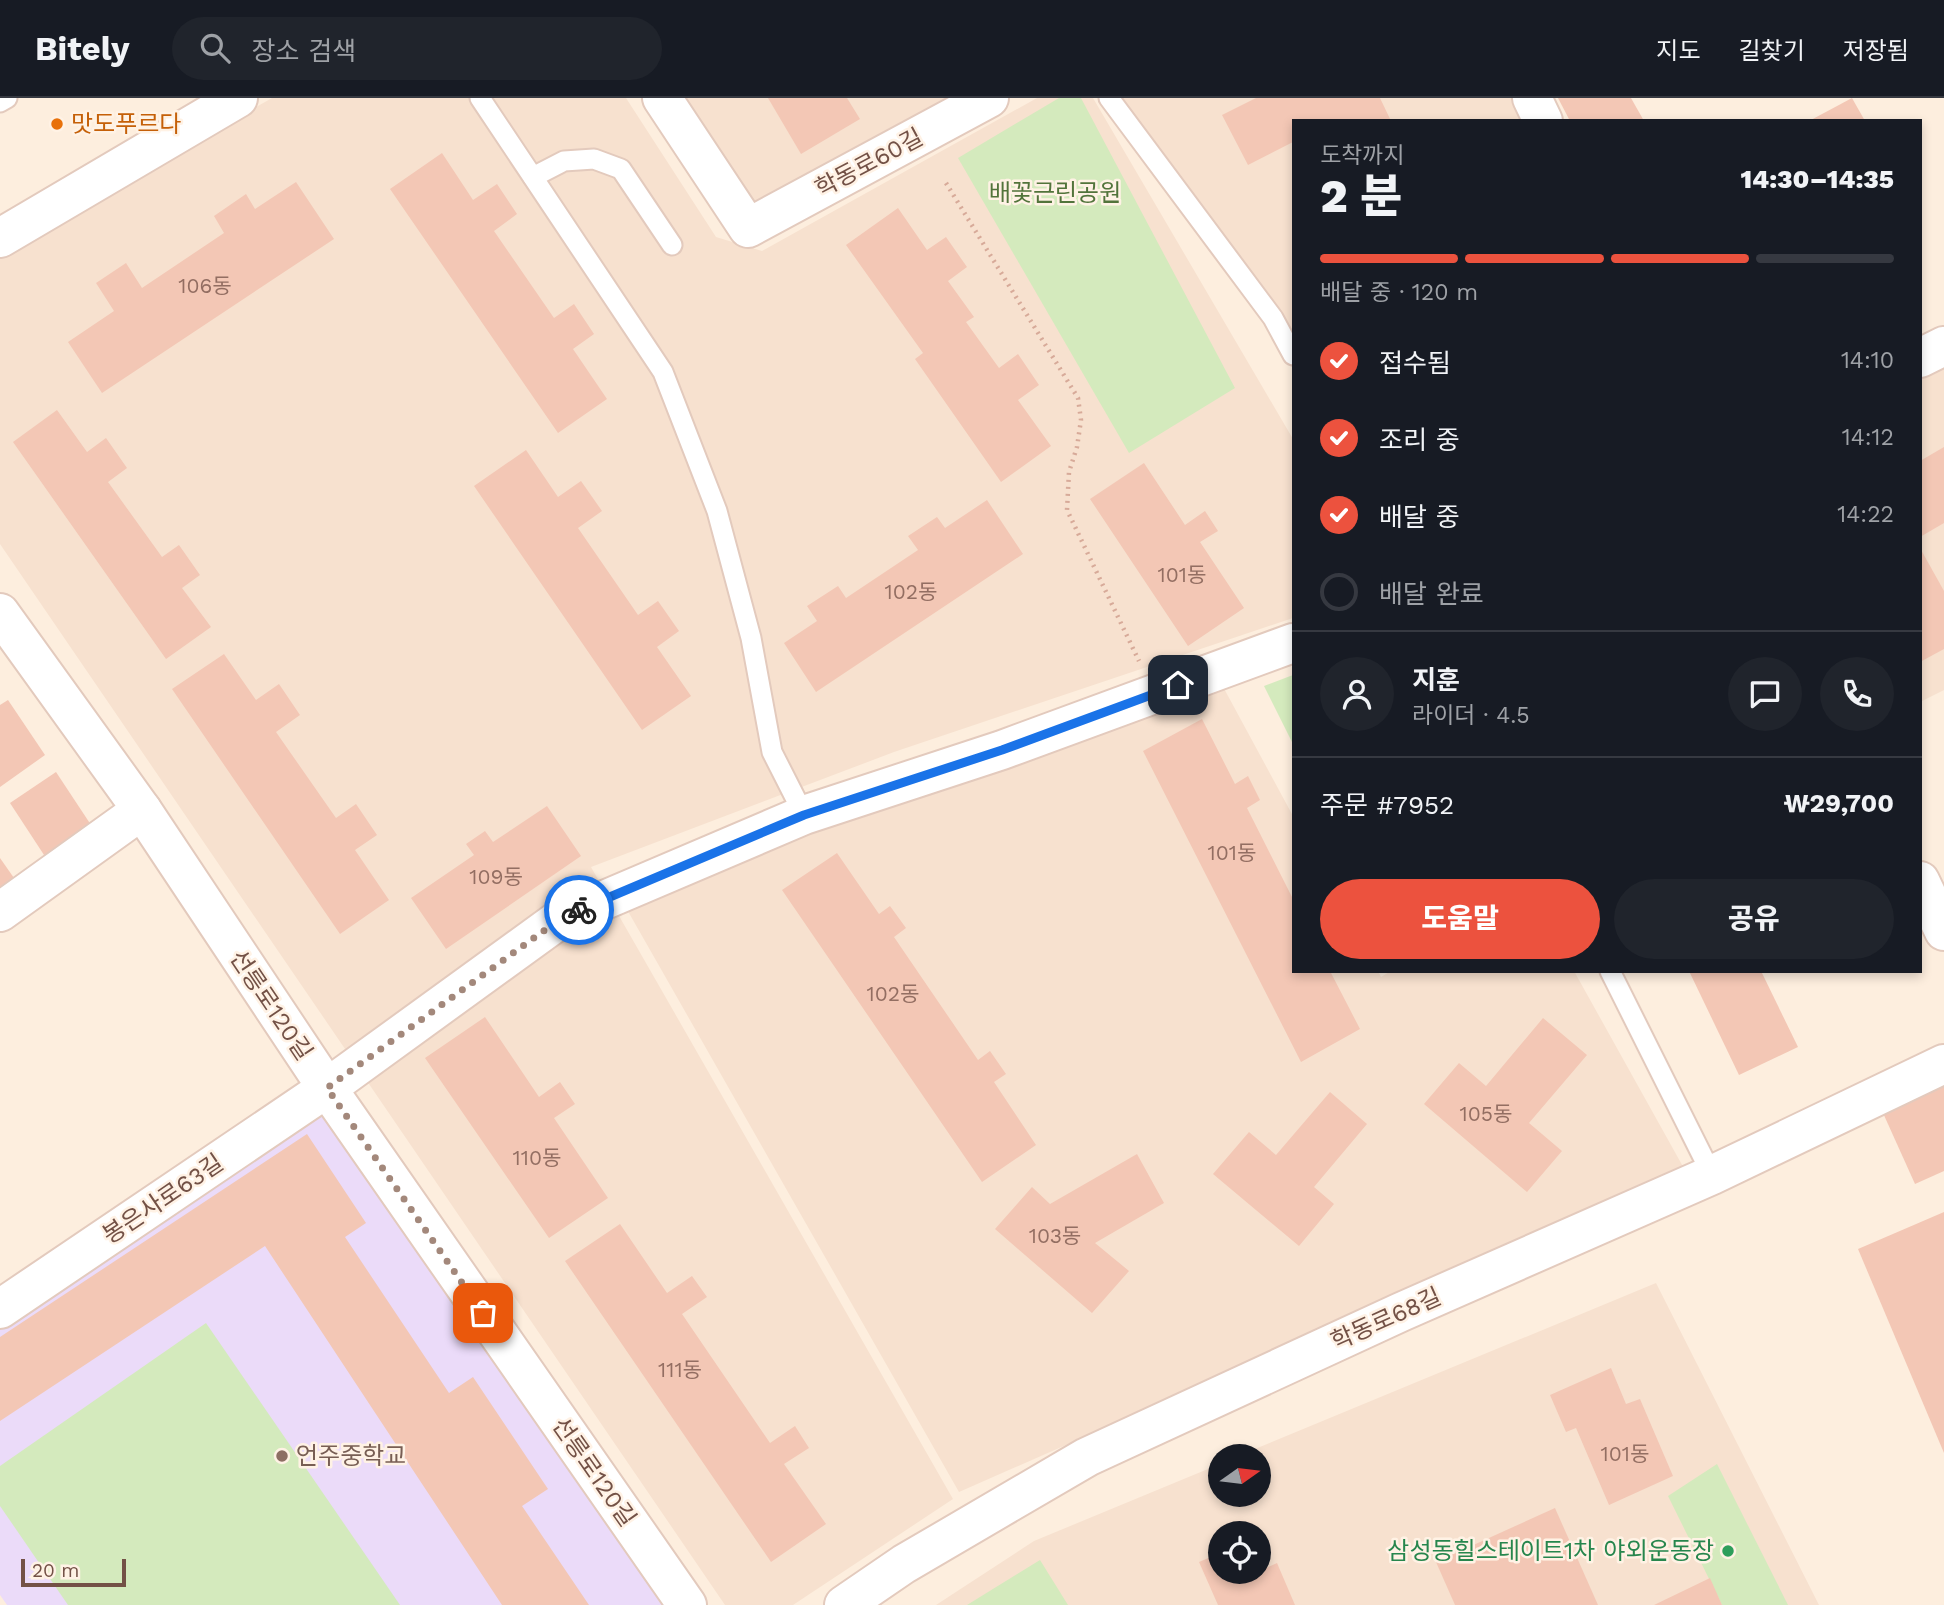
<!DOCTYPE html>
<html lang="ko">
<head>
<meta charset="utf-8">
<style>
  :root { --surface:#171b24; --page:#20242c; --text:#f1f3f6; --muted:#9ea1a6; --line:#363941; --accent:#ec523e }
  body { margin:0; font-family:"Work Sans","Noto Sans KR",sans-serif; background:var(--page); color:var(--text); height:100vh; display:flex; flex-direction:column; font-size:26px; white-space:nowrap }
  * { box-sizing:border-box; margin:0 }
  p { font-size:23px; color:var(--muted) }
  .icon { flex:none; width:38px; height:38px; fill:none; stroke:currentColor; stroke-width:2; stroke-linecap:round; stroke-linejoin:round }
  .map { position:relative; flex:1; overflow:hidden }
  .drawer { position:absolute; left:1292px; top:21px; width:630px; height:854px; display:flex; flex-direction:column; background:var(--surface); border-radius:0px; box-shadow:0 4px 10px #0003 }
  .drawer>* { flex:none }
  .needle { width:46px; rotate:76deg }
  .tools { position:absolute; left:1208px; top:1346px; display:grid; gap:14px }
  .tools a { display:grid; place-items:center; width:63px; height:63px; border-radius:50%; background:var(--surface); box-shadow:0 4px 10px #0003; font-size:35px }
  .scale { position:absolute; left:21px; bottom:18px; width:105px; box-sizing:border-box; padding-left:7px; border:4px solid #735146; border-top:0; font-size:19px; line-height:24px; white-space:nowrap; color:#735146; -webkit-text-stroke:5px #fff2e5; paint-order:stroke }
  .pin { position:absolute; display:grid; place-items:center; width:60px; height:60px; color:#fff; margin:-30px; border-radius:14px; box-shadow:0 4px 10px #0006 }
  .courier { position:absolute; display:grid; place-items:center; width:70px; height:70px; margin:-35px; border:5px solid #1a73e8; border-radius:50%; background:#fff; color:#222; box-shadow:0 2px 9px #0007 }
  .head em { font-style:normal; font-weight:800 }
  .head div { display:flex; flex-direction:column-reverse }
  .head { display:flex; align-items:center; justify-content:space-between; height:119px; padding:0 28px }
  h1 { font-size:46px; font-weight:800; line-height:52px }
  .bar { display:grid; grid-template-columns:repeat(4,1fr); gap:10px 7px; align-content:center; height:84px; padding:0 28px }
  .bar i { height:9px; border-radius:5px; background:var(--line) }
  .bar .active { background:var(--accent) }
  .bar p { grid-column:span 4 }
  .line { display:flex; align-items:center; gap:18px; padding:0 28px; border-top:2px solid var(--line) }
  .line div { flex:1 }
  .round { display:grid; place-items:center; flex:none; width:74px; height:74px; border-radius:37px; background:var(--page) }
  ol { padding:0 28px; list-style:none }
  li { display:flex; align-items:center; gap:21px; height:77px }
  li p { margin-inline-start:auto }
  li .icon { padding:7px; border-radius:50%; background:var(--accent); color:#fff; stroke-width:4 }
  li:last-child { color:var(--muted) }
  li i { width:38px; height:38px; border:4px solid var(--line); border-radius:50% }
  .cta { display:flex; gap:14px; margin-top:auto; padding:14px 28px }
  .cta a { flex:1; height:80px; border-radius:42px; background:var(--accent); color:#fff; font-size:28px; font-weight:800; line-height:80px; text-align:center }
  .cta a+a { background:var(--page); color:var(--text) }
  header { display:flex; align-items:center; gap:42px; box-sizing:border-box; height:98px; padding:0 35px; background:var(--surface); border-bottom:2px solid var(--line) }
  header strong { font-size:33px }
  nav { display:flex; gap:38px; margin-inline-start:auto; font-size:24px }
  .search { width:490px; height:63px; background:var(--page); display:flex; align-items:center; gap:18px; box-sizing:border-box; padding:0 24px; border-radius:38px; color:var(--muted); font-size:26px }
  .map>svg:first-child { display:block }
  .residential { fill:#f7e1cf; fill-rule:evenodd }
  .education { fill:#ebdbf9 }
  .green { fill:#d4eabd }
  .building { fill:#f3c7b5 }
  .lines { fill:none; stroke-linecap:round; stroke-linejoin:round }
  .service-casing { stroke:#e3cabd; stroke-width:23 }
  .minor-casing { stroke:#e3cabd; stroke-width:42 }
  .path { stroke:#d7aa99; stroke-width:4.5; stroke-dasharray:2 5; stroke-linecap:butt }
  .service { stroke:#fff; stroke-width:19 }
  .minor { stroke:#fff; stroke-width:38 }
  .done { stroke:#a3887b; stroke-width:7; stroke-dasharray:0 12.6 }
  .route { stroke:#1a73e8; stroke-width:9 }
  .food-dot { fill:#e8710a; stroke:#fff2e5; stroke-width:2.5 }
  .education-dot { fill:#8d6e63; stroke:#fff2e5; stroke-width:2.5 }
  .leisure-dot { fill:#2e9e5b; stroke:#fff2e5; stroke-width:2.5 }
  .labels { text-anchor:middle; stroke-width:5; stroke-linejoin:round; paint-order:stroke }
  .number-label { font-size:21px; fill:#936e62 }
  .food-label { font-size:24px; fill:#c56008; stroke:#fff2e5; text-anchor:start }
  .street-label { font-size:24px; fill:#735146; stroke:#fff2e5 }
  .park-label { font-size:24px; fill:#52743b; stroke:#fff2e5 }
  .education-label { font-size:24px; fill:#785e54; stroke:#fff2e5; text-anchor:start }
  .leisure-label { font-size:24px; fill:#27864d; stroke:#fff2e5; text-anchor:end }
</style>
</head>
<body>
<header>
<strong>Bitely</strong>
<div class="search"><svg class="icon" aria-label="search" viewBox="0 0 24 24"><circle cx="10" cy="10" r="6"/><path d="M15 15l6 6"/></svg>장소 검색</div>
<nav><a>지도</a><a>길찾기</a><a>저장됨</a></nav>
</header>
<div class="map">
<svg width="1944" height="1507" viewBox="0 0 1944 1507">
  <rect width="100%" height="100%" fill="#fdeede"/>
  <g class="residential">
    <polygon points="272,0 626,0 716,139 762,153 1037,0 1093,0 1293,341 1293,520 894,654 591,769 953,1401 793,1507 725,1507 0,446 0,155"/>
    <polygon points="682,0 971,0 760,105 739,96"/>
    <polygon points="1116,0 1521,0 1532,23 1293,23 1293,238 1280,214"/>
    <polygon points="1944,239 1944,592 1920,604 1920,251"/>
    <polygon points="1221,585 1293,718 1293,873 1378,873 1381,879 1391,873 1574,873 1686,1074 959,1394 621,801"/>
    <path d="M 1656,1185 L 1819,1507 L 936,1507 L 1034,1443 L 1220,1366 L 1220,1396 L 1258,1396 L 1258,1358 L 1238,1358 ZM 1220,1435 L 1258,1435 L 1258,1474 L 1220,1474 Z"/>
  </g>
  <polygon class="education" points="319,998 667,1507 7,1507 0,1497 0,1219"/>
  <g class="green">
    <polygon points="1059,0 1081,0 1235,290 1129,355 958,60"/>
    <polygon points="1293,577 1293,646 1264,588"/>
    <polygon points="206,1225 400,1507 68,1507 0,1408 0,1368"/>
    <polygon points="1717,1366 1788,1507 1722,1507 1668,1398"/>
    <polygon points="1040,1462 1068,1507 967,1507"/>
  </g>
  <g class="building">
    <polygon points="768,0 847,0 860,21 801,56"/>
    <polygon points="1256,0 1380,0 1391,23 1293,23 1293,44 1248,67 1222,17"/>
    <polygon points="1558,0 1631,0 1644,23 1570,23"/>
    <polygon points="1852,0 1865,23 1809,23"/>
    <polygon points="442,55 473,102 497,86 517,116 494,133 554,220 574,206 594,236 573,251 607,301 558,335 390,91"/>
    <polygon points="296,84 334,141 102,295 68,244 114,213 96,185 126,165 142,190 224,135 214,118 246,96 255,111"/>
    <polygon points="898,110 927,152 946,139 967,169 948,183 974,219 966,224 999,270 1018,256 1039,287 1018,302 1051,348 1001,384 915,261 923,255 846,147"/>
    <polygon points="57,312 87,354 106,340 127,370 108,384 162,459 179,447 200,477 182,490 211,529 166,561 13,344"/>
    <polygon points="1944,349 1944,425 1920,439 1920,363"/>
    <polygon points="526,352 558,399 581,383 602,413 578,430 638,517 658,503 679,533 657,549 691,598 642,632 474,388"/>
    <polygon points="1144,365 1185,427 1205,413 1218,433 1200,444 1244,510 1188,548 1090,401"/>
    <polygon points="987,402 1023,456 816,594 784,545 817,523 807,508 838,488 846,500 918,452 908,438 937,419 945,430"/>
    <polygon points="1920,450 1944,493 1944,551 1920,564"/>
    <polygon points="224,556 256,602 279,586 300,617 276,634 336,720 356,706 377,737 355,752 389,802 340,836 172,591"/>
    <polygon points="8,602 45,657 0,689 0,607"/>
    <polygon points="1202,621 1235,686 1248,678 1260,702 1247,710 1293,801 1293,873 1330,873 1360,931 1301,964 1143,653"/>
    <polygon points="56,674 93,730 46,760 10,705"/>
    <polygon points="547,708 581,758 446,851 411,800 474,757 466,746 485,733 493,744"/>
    <polygon points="837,755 879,816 890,808 906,830 894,839 978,962 990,953 1006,976 994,984 1036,1047 982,1084 782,792"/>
    <polygon points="0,760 14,780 0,790"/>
    <polygon points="1689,873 1761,873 1798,949 1739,977"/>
    <polygon points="485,919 539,999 560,984 575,1006 554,1020 608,1100 549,1140 425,960"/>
    <polygon points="1543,920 1587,957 1529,1025 1562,1053 1527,1094 1424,1006 1459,965 1486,988"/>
    <polygon points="1944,988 1944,1073 1915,1086 1883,1015"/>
    <polygon points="1330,994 1367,1026 1314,1089 1334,1106 1299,1148 1213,1076 1249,1034 1276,1057"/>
    <polygon points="307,1036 366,1125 345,1139 449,1295 473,1279 548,1391 522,1408 589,1507 502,1507 265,1148 0,1323 0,1239"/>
    <polygon points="1137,1056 1164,1105 1095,1145 1129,1173 1092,1215 995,1131 1032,1089 1050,1106"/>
    <polygon points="1944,1114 1944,1355 1858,1151"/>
    <polygon points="620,1126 667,1195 692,1178 707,1199 682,1216 770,1345 795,1328 809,1350 784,1366 826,1426 771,1464 565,1163"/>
    <polygon points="1611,1270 1626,1306 1640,1301 1673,1378 1609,1407 1576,1330 1566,1334 1550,1297"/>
    <polygon points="1555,1410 1598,1507 1455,1507 1436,1464"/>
    <polygon points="1220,1455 1220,1474 1258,1474 1258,1462 1262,1472 1277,1465 1295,1507 1218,1507 1199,1464"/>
    <polygon points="1710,1480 1722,1507 1654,1507"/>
  </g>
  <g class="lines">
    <g class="service-casing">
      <g id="service">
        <polyline points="480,0 663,274 717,413 751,540 772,654 804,717"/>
        <polyline points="1109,0 1273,220 1293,257"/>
        <polyline points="0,4 7,0"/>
        <polyline points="533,79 564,63 594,61 621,71 672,147"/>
        <polyline points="1610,873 1712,1077"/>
      </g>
    </g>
    <g class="minor-casing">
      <g id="minor">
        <polyline points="662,0 748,130 989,0"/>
        <polyline points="1532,0 1543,23"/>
        <polyline points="0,140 238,0"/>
        <polyline points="1920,260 1944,248"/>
        <polyline points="0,515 142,712 327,990 687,1507"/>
        <polyline points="1920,783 1944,833"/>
        <polyline points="0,814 142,712"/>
        <polyline points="0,1211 327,990 560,821 804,717 1002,652 1293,545"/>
        <polyline points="844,1507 904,1466 1087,1359 1401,1214 1712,1077 1944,966"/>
      </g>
    </g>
    <polyline class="path" points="946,85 1078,300 1081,322 1077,349 1069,374 1067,412 1139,563"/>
    <use href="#service" class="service"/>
    <use href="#minor" class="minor"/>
  </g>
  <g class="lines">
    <polyline class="done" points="483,1215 327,990 560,821 579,812"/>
    <polyline class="route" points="579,812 804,717 1002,652 1178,587"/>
  </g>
  <circle class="food-dot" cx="57" cy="26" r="7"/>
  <circle class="education-dot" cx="282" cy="1358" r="7"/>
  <circle class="leisure-dot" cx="1728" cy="1453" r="7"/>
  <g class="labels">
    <g class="number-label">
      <text x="205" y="195">106동</text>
      <text x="1182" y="484">101동</text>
      <text x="911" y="501">102동</text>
      <text x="1232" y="762">101동</text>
      <text x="496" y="786">109동</text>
      <text x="893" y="903">102동</text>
      <text x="1486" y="1023">105동</text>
      <text x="537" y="1067">110동</text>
      <text x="1055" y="1145">103동</text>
      <text x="680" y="1279">111동</text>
      <text x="1625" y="1363">101동</text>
    </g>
    <g class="food-label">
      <text x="71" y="34">맛도푸르다</text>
    </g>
    <g class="street-label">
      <text transform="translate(869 65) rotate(-28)" y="8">학동로60길</text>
      <text transform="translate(271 907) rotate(56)" y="8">선릉로120길</text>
      <text transform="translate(163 1101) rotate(-34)" y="8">봉은사로63길</text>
      <text transform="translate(1386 1221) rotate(-24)" y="8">학동로68길</text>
      <text transform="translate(594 1374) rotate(55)" y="8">선릉로120길</text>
    </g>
    <g class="park-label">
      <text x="1055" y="103">배꽃근린공원</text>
    </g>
    <g class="education-label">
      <text x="296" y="1366">언주중학교</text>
    </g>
    <g class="leisure-label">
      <text x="1714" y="1461">삼성동힐스테이트1차 야외운동장</text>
    </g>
  </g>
</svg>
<div class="tools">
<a><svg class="needle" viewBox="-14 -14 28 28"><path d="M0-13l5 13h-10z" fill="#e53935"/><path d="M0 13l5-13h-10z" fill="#9ea1a6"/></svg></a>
<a><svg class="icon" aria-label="locate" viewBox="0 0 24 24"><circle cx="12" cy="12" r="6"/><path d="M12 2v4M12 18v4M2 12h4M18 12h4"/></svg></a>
</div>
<div class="scale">20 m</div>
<div class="pin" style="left:483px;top:1215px;background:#ea580c"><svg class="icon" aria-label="bag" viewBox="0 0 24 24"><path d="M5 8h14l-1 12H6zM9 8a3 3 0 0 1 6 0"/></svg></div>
<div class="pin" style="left:1178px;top:587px;background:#1f2937"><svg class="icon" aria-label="home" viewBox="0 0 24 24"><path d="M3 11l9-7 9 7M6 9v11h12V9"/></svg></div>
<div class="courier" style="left:579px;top:812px"><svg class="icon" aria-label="bike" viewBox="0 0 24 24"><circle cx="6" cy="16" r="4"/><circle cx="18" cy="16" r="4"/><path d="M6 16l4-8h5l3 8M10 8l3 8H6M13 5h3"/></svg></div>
<section class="drawer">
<div class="head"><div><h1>2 분</h1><p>도착까지</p></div><em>14:30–14:35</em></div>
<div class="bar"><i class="active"></i><i class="active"></i><i class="active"></i><i></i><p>배달 중 · 120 m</p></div>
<ol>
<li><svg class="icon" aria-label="check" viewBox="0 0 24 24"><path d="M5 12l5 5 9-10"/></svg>접수됨<p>14:10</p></li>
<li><svg class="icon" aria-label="check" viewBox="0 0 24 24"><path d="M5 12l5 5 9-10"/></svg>조리 중<p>14:12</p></li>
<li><svg class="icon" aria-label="check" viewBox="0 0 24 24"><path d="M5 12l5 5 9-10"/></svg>배달 중<p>14:22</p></li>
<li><i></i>배달 완료</li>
</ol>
<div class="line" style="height:126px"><a class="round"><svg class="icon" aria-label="person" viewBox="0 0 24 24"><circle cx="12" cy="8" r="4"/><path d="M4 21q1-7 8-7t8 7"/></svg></a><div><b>지훈</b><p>라이더 · 4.5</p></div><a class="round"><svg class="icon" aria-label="chat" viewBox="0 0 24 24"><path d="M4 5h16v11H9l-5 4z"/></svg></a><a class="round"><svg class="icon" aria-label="phone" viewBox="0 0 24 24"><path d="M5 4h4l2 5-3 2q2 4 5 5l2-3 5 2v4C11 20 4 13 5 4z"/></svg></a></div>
<div class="line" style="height:91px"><div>주문 #7952</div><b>₩29,700</b></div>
<div class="cta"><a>도움말</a><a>공유</a></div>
</section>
</div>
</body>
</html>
